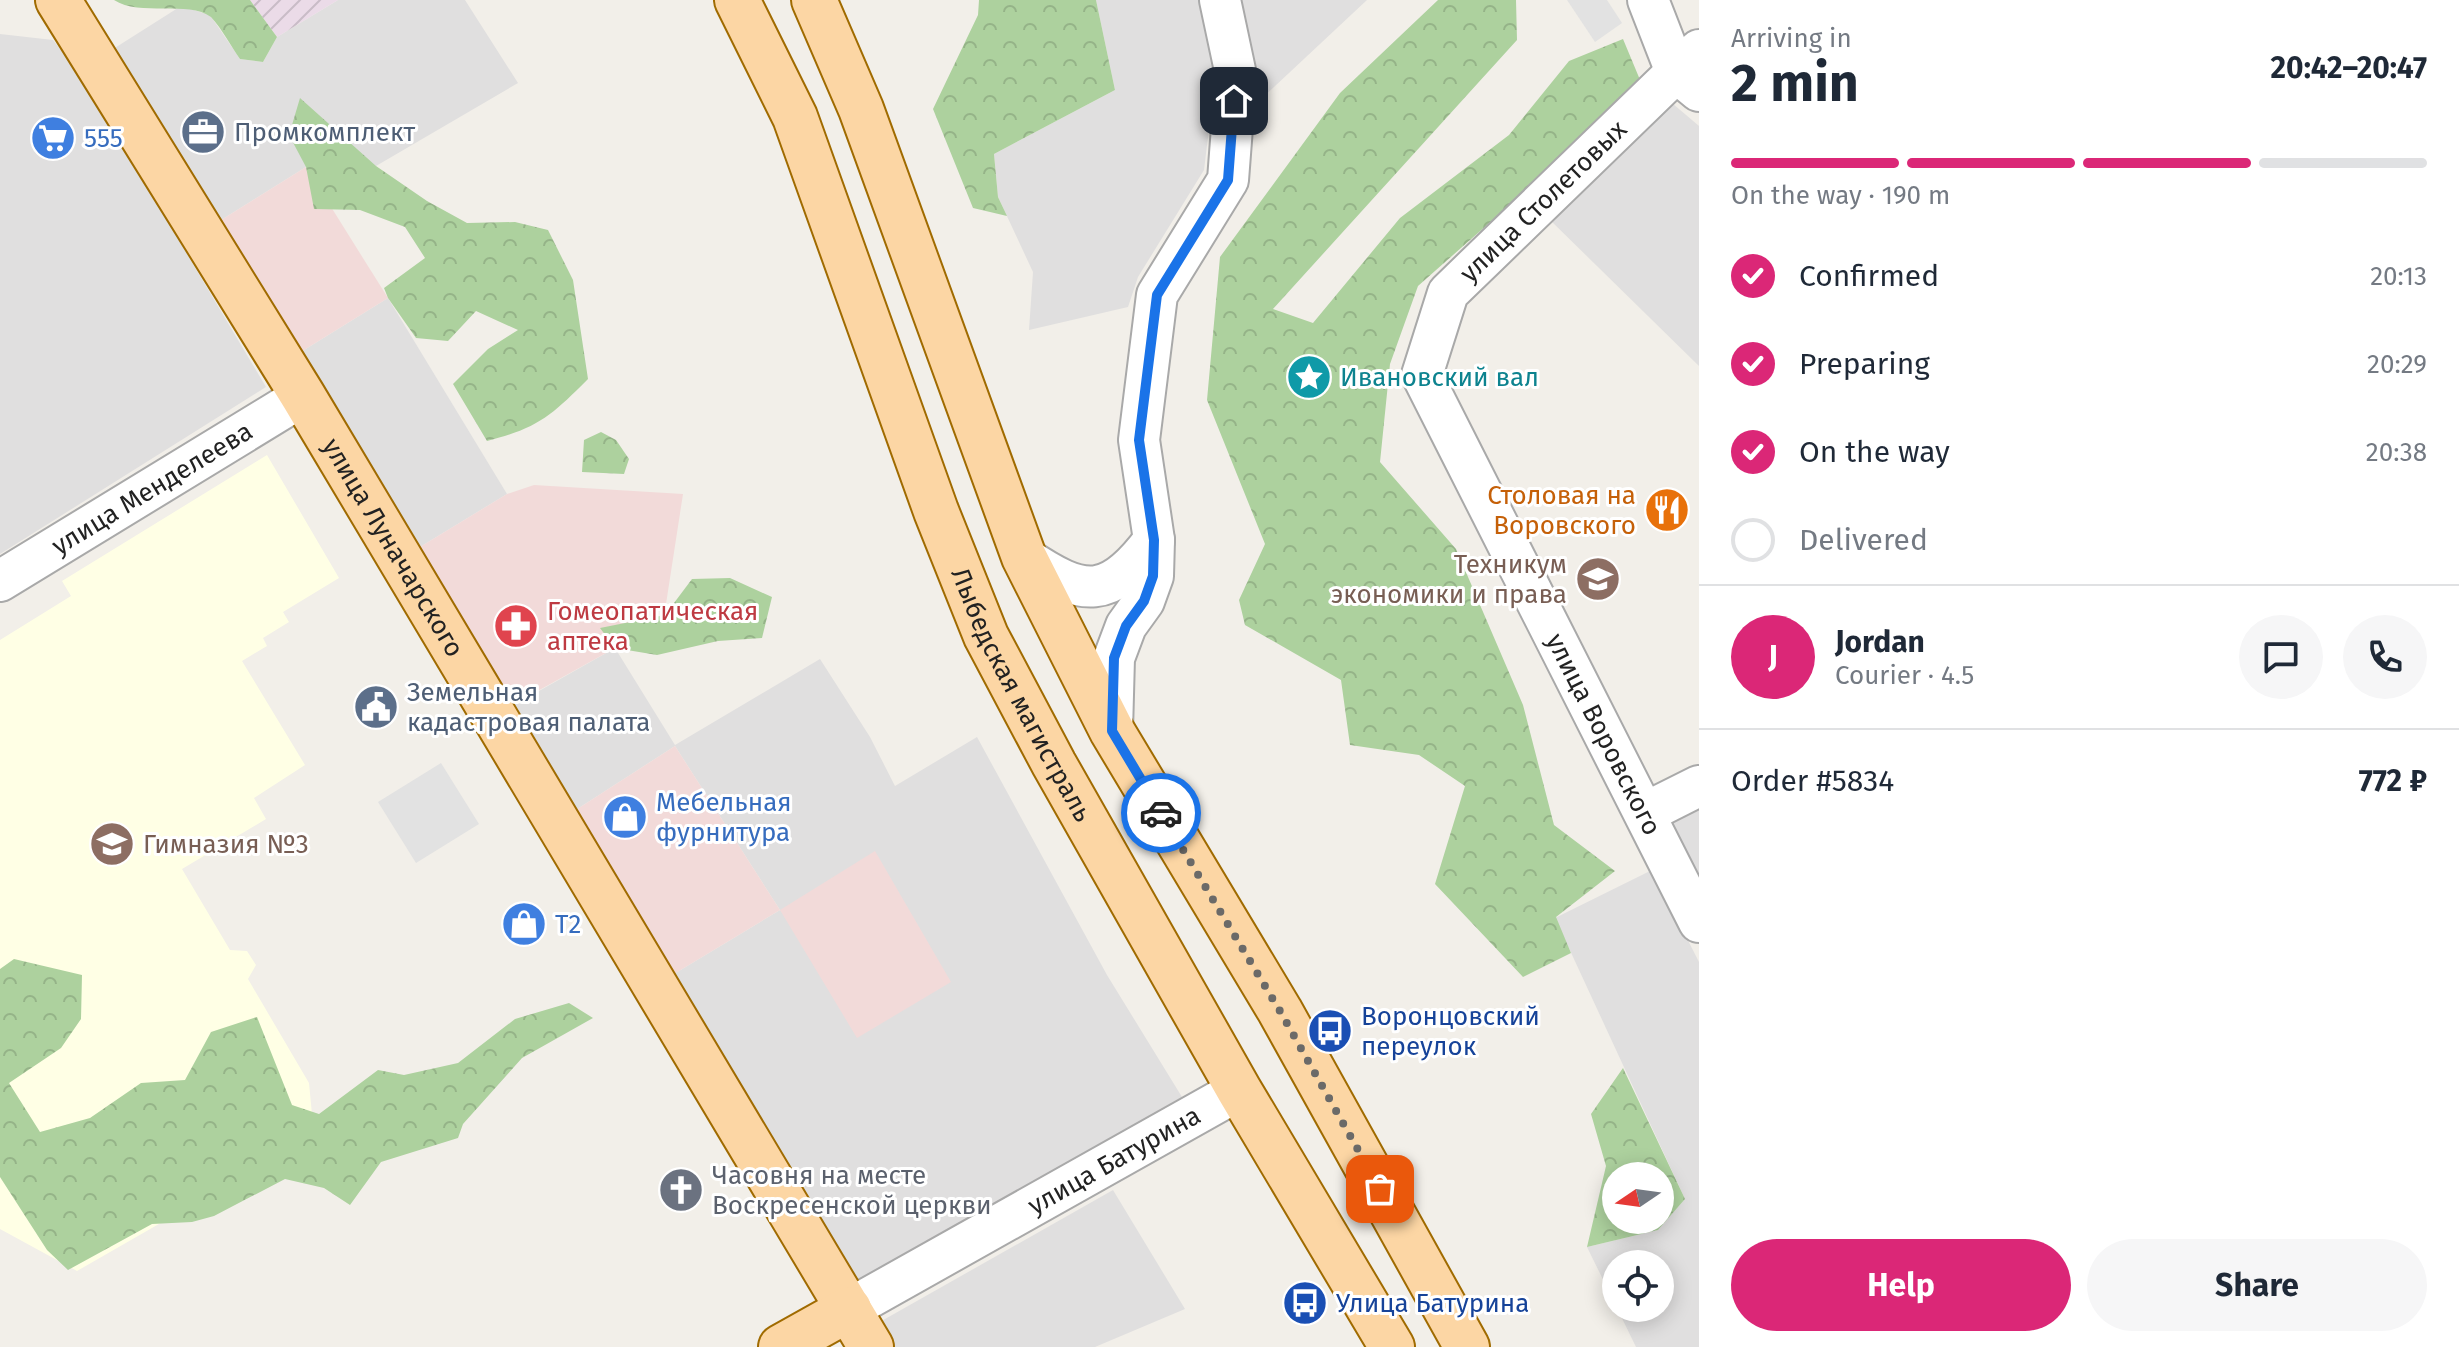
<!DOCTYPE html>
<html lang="en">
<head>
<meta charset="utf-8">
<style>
  :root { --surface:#fff; --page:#f6f6f7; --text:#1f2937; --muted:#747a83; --line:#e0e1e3; --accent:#db2777 }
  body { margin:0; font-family:"Fira Sans",sans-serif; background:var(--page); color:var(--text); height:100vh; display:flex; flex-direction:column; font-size:30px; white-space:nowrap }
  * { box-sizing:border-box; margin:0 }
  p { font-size:26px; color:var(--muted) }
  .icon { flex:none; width:44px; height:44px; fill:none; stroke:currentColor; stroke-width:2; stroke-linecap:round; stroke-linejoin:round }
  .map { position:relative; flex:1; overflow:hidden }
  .details { display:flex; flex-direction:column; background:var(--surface); width:760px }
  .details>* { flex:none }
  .needle { width:52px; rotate:257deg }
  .fabs { position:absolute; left:1602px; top:1162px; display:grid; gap:16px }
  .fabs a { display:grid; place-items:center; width:72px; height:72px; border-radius:50%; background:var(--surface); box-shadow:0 4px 20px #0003; font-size:40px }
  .pin { position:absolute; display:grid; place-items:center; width:68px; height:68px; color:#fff; margin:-34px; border-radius:16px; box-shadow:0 4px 12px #0006 }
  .courier { position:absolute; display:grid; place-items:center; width:80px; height:80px; margin:-40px; border:6px solid #1a73e8; border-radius:50%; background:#fff; color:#222; box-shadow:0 2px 10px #0007 }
  .overview em { font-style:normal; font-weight:700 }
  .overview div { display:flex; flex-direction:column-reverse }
  .overview { display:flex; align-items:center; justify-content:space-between; height:136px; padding:0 32px }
  h1 { font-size:52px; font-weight:700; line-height:60px }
  .bar { display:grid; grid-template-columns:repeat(4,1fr); gap:12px 8px; align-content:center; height:96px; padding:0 32px }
  .bar i { height:10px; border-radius:6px; background:var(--line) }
  .bar .on { background:var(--accent) }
  .bar p { grid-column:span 4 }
  .line { display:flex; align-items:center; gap:20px; padding:0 32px; border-top:2px solid var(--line) }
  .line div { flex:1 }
  .round { display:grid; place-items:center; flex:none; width:84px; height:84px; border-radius:42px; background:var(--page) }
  ol { padding:0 32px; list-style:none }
  li { display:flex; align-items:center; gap:24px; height:88px }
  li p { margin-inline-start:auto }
  li .icon { padding:8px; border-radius:50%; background:var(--accent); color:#fff; stroke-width:4 }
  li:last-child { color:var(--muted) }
  li i { width:44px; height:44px; border:4px solid var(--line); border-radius:50% }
  .button { display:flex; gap:16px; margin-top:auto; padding:16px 32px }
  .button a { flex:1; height:92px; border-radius:48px; background:var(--accent); color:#fff; font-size:32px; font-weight:700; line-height:92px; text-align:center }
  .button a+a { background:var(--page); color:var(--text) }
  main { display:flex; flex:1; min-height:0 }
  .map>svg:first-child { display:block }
  .residential { fill:#e0dfdf }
  .commercial { fill:#f2dad9 }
  .industrial { fill:url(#industrial-furrows) }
  .education { fill:#ffffe5 }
  .forest { fill:url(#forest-crowns); fill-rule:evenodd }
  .parking { fill:#e2e2e2 }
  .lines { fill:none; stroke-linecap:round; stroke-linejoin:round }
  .minor-casing { stroke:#a9a9a9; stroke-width:44 }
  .major-casing { stroke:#a06b00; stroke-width:48 }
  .minor { stroke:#fff; stroke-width:40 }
  .major { stroke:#fcd6a4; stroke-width:44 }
  .done { stroke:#6b6a68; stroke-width:8; stroke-dasharray:0 14.4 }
  .route { stroke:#1a73e8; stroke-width:10 }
  .labels { text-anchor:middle; stroke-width:6; stroke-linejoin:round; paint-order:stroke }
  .service-label { font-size:26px; fill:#4e5e75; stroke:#fff; text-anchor:start }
  .shop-label { font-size:26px; fill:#366cbe; stroke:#fff; text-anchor:start }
  .street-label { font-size:26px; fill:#222; stroke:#fff }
  .culture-label { font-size:26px; fill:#0d838f; stroke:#fff; text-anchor:start }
  .food-label { font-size:26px; fill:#c56008; stroke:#fff; text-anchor:end }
  .education-label { font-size:26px; fill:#785e54; stroke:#fff; text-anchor:end }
  .health-label { font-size:26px; fill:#be3a42; stroke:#fff; text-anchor:start }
  .transit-label { font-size:26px; fill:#164399; stroke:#fff; text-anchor:start }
  .worship-label { font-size:26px; fill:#5b616d; stroke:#fff; text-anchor:start }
</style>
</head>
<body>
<main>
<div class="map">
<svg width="1699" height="1347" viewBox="0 0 1699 1347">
  <defs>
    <pattern id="industrial-furrows" width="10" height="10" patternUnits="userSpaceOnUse" patternTransform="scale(2)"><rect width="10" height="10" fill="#ebdbe8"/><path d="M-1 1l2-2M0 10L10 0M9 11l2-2" fill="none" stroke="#c9bcc7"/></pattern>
    <pattern id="forest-crowns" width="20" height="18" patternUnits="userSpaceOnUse" patternTransform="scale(2)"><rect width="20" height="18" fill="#add19e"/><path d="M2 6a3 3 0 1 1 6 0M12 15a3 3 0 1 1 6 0" fill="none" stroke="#95b388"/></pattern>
  </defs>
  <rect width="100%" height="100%" fill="#f2efe9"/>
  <g class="residential">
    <polygon points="338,0 465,0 518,83 376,166 306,167 218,222 110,51 181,6 210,15 240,59 263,62 277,37"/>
    <polygon points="1096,0 1203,0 1215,80 1204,170 1138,277 1128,307 1029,330 1033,272 998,197 994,154 1115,90"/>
    <polygon points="1240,0 1367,0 1260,100"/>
    <polygon points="0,34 53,40 82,77 266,387 0,554"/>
    <polygon points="1666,98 1699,126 1699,366 1547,217"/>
    <polygon points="388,298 507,494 415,550 296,355"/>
    <polygon points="615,648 675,745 820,659 870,737 895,786 977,737 1107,975 1182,1097 850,1289 669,977 780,910 675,746 568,815 507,709"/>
    <polygon points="1699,804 1699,899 1662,824"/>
    <polygon points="1652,870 1699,962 1699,1347 1636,1347 1617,1308 1660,1308 1660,1264 1616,1264 1616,1306 1587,1247 1658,1230 1685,1199 1555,918"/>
    <polygon points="1113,1190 1185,1309 1095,1347 893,1347 878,1323"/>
  </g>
  <g class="commercial">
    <polygon points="306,167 388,298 296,355 218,222"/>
    <polygon points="534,485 683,494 666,604 615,648 507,708 415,550 507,494"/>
    <polygon points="675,746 780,910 875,851 951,982 857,1038 780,910 669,977 568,815"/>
  </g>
  <polygon class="industrial" points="250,0 338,0 277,37"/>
  <polygon class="education" points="267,455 339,578 283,612 289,622 263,638 267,646 242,661 305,765 254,798 266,819 182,869 230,950 247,951 256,965 248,979 309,1083 314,1135 77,1271 0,1229 0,640 71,596 62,581"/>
  <g class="forest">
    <path d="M 114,0 L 250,0 L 277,37 L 263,62 L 240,59 C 231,46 222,29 211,17 C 188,0 140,17 114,0 Z"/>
    <polygon points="979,0 1096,0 1115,90 994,154 998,197 1007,216 973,208 933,109 978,15"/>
    <polygon points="1438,0 1516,0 1517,40 1273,309 1313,323 1400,218 1509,135 1569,61 1623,39 1643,87 1418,286 1390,364 1380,462 1456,549 1523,705 1554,825 1615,871 1556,917 1571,953 1523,977 1435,884 1465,786 1419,755 1350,745 1341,680 1245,625 1239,600 1265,544 1207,400 1220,257 1340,93"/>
    <path d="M 300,98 L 376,166 L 427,201 L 467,223 L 515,222 L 548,230 L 573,280 L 588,379 C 551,416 538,428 487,441 L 453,384 L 488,349 L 518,330 L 476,311 L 448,341 L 416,338 L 388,298 L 384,288 L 425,258 L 405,227 L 360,210 L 314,209 L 306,167 L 289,135 Z"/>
    <polygon points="601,432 616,440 629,459 624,474 582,472 584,440"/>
    <polygon points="730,578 772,597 762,638 718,641 657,655 615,648 600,628 665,615 692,579"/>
    <polygon points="14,959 82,975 81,1019 61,1048 9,1083 40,1132 90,1118 141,1083 185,1080 211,1032 257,1017 292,1105 319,1114 378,1070 404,1075 458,1063 515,1019 569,1003 593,1018 522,1058 463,1124 458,1138 381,1162 350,1205 324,1188 285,1179 214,1216 192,1222 152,1224 68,1270 47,1250 0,1177 0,969"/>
    <path d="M 1623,1068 L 1685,1199 L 1658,1230 L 1587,1247 L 1606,1166 L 1591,1114 ZM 1616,1176 L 1660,1176 L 1660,1220 L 1616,1220 Z"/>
  </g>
  <g class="parking">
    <polygon points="1567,0 1607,0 1622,23 1595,42"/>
    <polygon points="441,763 479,824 416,863 378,802"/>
  </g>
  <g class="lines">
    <g class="minor-casing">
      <g id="minor">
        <polyline points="1648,0 1676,72 1699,91"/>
        <path id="s1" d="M 1699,50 L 1448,293 L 1422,375 L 1699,922"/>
        <path d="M 1024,557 C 1084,598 1109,600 1154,540"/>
        <path id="s2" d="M 0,581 L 303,396"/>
        <polyline points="1112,731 1114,658 1126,626 1144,601 1153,576 1154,540 1139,440 1157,295 1228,180 1236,75 1220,0"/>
        <polyline points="1645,813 1699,786"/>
        <path id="s3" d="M 849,1309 L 1239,1090"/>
      </g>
    </g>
    <g class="major-casing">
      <g id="major">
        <path id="s4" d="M 58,0 L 303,396 L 871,1347"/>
        <path id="s5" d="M 737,0 L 795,117 L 936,511 L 986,636 L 1054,764 L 1239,1090 L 1392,1347"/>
        <polyline points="814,0 861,109 1024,557 1112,731 1280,1011 1467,1347"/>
        <polyline points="781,1347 849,1309"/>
      </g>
    </g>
    <use href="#minor" class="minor"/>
    <use href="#major" class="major"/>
  </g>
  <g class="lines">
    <polyline class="done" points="1161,813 1280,1011 1380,1189"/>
    <polyline class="route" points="1161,813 1112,731 1114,658 1126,626 1144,601 1153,576 1154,540 1139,440 1157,295 1228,180 1234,101"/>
  </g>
  <defs>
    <g id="office-disc" transform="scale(2.3)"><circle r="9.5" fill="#5c6f8a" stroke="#fff"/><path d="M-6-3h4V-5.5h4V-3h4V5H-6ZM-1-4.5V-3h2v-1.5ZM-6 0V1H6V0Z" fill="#fff"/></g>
    <g id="supermarket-disc" transform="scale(2.3)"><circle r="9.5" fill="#3f7fe0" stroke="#fff"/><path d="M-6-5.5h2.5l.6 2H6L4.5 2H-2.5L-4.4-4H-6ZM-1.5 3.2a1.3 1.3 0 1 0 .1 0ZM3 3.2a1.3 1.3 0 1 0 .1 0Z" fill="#fff"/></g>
    <g id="sight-disc" transform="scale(2.3)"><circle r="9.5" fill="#0f9aa8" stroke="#fff"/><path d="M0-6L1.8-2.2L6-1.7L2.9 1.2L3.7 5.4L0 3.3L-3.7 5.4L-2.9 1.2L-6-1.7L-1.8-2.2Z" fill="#fff"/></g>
    <g id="restaurant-disc" transform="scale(2.3)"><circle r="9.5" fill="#e8710a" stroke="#fff"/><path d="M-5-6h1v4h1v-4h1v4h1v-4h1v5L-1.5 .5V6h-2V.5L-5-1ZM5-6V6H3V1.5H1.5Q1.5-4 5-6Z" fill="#fff"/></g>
    <g id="university-disc" transform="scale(2.3)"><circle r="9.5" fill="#8d6e63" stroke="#fff"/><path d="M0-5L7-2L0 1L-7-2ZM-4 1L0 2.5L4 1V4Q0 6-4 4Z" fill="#fff"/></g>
    <g id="pharmacy-disc" transform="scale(2.3)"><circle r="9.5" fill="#e0444e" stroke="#fff"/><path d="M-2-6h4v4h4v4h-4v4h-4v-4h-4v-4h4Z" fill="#fff"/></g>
    <g id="civic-disc" transform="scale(2.3)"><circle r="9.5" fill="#5c6f8a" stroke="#fff"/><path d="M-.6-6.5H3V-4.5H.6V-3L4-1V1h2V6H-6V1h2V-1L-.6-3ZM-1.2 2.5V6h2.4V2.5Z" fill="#fff"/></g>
    <g id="shop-disc" transform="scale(2.3)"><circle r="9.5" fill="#3f7fe0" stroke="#fff"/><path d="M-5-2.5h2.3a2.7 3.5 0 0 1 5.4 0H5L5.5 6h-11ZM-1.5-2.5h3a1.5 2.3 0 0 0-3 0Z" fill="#fff"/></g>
    <g id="school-disc" transform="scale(2.3)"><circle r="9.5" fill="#8d6e63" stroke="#fff"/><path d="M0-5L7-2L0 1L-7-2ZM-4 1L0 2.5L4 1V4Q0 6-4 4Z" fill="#fff"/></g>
    <g id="bus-disc" transform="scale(2.3)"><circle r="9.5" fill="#1a4fb4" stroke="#fff"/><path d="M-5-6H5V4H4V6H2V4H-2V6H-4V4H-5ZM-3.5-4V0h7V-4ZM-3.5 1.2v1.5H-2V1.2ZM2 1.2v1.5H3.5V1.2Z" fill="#fff"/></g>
    <g id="church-disc" transform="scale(2.3)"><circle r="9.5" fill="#6b7280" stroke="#fff"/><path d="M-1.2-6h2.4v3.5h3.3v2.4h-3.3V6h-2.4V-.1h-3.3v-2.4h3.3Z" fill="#fff"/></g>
  </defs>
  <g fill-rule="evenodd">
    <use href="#office-disc" x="203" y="132"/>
    <use href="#supermarket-disc" x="53" y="138"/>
    <use href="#sight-disc" x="1309" y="377"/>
    <use href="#restaurant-disc" x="1667" y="510"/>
    <use href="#university-disc" x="1598" y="579"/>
    <use href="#pharmacy-disc" x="516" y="626"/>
    <use href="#civic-disc" x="376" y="707"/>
    <use href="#shop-disc" x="625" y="817"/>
    <use href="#school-disc" x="112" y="844"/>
    <use href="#shop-disc" x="524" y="924"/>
    <use href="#bus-disc" x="1330" y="1031"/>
    <use href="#church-disc" x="681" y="1190"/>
    <use href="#bus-disc" x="1305" y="1303"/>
  </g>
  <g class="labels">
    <g class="service-label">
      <text x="234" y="141">Промкомплект</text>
      <text x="407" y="701">Земельная<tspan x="407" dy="30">кадастровая палата</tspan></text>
    </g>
    <g class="shop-label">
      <text x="84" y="147">555</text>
      <text x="656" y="811">Мебельная<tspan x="656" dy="30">фурнитура</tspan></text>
      <text x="555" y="933">T2</text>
    </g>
    <g class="street-label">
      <text transform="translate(1543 201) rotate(-44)" y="9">улица Столетовых</text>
      <text dy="9" stroke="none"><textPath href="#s2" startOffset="178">улица Менделеева</textPath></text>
      <text dy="9" stroke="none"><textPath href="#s4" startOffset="642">улица Луначарского</textPath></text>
      <text dy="9" stroke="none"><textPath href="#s5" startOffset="752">Лыбедская магистраль</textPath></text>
      <text dy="9" stroke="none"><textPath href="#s1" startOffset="838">улица Воровского</textPath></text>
      <text dy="9" stroke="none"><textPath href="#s3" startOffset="304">улица Батурина</textPath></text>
    </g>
    <g class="culture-label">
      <text x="1340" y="386">Ивановский вал</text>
    </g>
    <g class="food-label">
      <text x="1636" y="504">Столовая на<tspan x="1636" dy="30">Воровского</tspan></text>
    </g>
    <g class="education-label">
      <text x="1567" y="573">Техникум<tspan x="1567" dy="30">экономики и права</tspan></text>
      <text x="143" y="853" text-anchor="start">Гимназия №3</text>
    </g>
    <g class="health-label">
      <text x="547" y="620">Гомеопатическая<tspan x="547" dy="30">аптека</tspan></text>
    </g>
    <g class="transit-label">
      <text x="1361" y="1025">Воронцовский<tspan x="1361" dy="30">переулок</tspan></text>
      <text x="1336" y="1312">Улица Батурина</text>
    </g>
    <g class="worship-label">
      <text x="712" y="1184">Часовня на месте<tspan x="712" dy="30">Воскресенской церкви</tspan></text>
    </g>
  </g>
</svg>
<div class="fabs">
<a><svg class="needle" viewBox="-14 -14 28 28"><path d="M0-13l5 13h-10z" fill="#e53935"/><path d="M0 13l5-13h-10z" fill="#747a83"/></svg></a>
<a><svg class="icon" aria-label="locate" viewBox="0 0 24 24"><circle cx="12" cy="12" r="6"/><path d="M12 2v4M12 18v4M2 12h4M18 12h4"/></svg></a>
</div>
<div class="pin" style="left:1380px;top:1189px;background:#ea580c"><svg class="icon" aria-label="bag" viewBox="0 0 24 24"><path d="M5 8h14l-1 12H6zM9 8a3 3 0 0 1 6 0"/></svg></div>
<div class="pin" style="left:1234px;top:101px;background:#1f2937"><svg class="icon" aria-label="home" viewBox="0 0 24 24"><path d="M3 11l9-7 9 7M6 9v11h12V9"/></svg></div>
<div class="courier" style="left:1161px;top:813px"><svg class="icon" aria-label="car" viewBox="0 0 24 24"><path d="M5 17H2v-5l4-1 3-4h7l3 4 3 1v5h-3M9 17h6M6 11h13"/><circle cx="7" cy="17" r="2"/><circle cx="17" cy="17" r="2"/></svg></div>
</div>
<section class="details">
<div class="overview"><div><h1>2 min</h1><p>Arriving in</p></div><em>20:42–20:47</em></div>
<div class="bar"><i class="on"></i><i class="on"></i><i class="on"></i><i></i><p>On the way · 190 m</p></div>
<ol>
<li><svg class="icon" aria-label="check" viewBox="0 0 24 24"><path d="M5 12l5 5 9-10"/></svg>Confirmed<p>20:13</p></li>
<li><svg class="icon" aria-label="check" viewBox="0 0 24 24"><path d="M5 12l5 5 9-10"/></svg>Preparing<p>20:29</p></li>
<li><svg class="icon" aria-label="check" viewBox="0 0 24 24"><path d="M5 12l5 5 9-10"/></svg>On the way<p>20:38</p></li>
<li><i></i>Delivered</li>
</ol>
<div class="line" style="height:144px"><b class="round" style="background:var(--accent);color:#fff">J</b><div><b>Jordan</b><p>Courier · 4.5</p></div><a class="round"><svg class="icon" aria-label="chat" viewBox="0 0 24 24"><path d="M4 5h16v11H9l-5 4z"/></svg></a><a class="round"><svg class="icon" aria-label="phone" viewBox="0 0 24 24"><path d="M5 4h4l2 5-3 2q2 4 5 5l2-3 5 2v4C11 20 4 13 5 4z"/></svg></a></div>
<div class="line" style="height:104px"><div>Order #5834</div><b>772 ₽</b></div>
<div class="button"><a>Help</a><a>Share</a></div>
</section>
</main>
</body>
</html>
